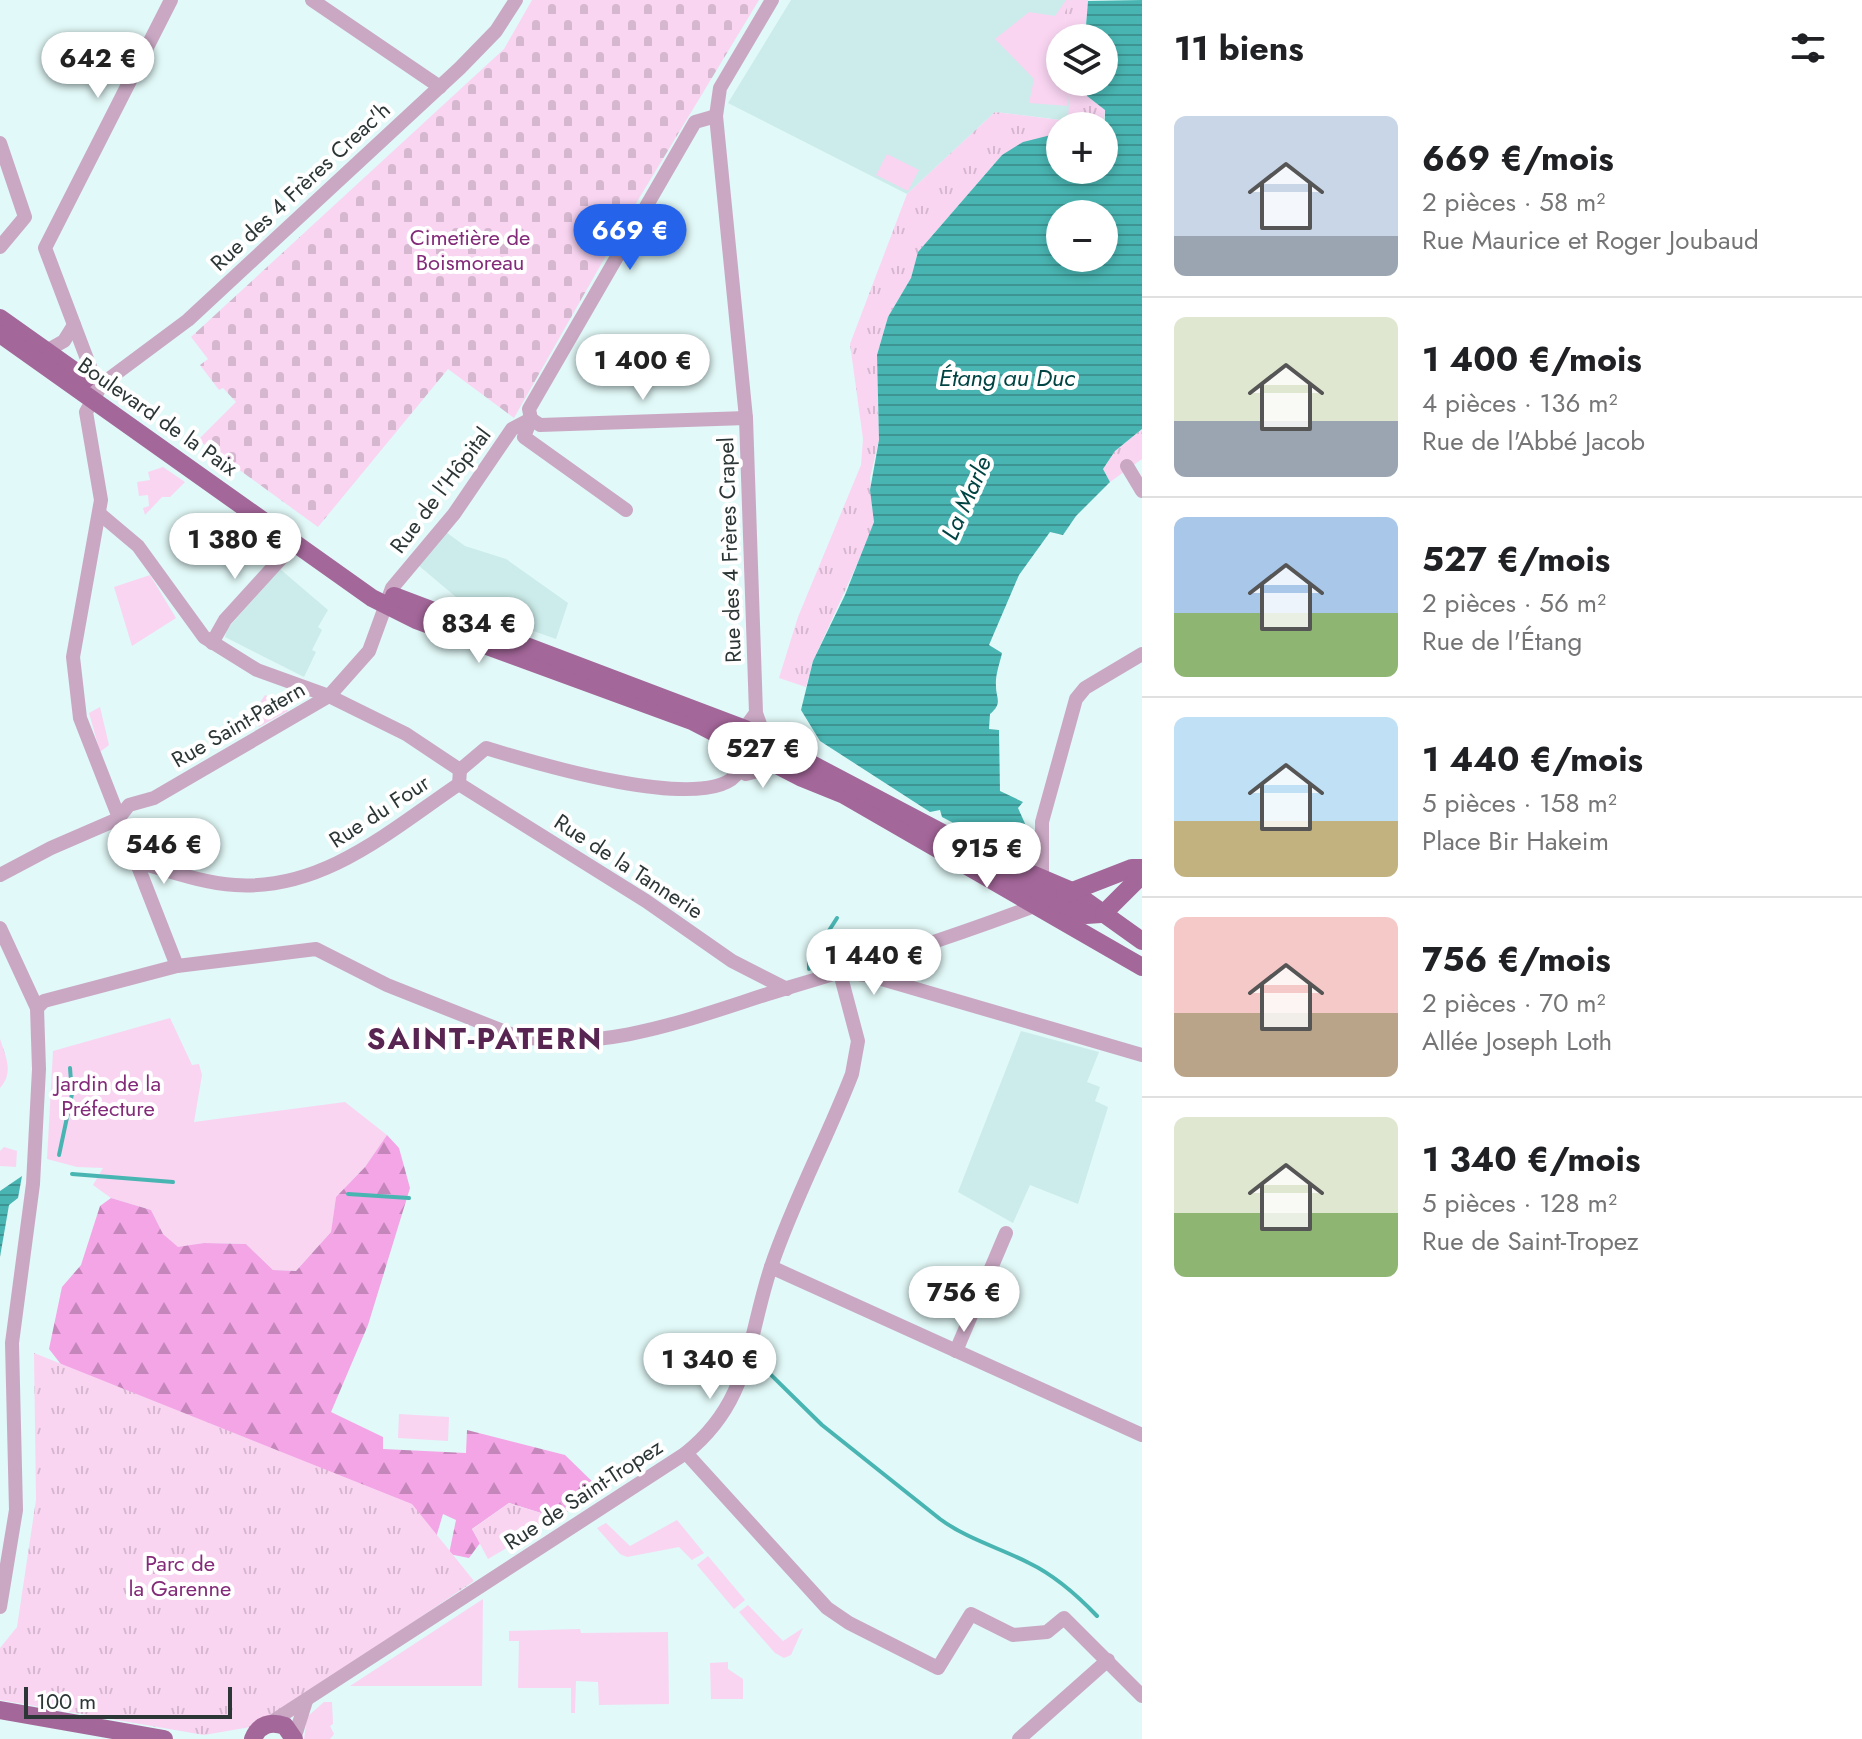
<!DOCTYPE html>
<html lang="fr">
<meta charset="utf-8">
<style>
:root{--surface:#fff;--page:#f2f2f2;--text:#202124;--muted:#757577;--line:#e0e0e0;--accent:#2563eb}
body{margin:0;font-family:Jost,sans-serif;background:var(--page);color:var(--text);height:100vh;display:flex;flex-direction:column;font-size:30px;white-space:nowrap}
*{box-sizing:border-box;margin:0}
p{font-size:26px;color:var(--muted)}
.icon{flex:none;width:44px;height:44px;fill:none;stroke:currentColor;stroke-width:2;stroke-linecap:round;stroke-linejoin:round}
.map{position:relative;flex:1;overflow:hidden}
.drawer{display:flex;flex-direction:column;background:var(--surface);width:720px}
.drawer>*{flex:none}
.buttons{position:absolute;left:1046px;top:24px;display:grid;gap:16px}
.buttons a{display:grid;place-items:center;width:72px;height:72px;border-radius:50%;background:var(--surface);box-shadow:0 4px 12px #0003;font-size:40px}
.scale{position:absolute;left:24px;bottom:20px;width:208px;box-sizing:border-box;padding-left:8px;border:4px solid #2d3636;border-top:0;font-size:22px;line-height:28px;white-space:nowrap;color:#2d3636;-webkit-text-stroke:6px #fff;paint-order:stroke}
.price{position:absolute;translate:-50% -68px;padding:0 18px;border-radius:28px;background:#fff;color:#222;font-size:26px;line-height:52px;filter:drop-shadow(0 2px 4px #0008)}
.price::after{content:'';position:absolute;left:50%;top:48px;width:24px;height:18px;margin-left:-12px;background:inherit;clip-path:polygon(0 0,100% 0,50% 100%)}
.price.selected{background:var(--accent);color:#fff}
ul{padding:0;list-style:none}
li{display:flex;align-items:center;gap:24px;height:200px;padding:0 32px}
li+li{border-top:2px solid var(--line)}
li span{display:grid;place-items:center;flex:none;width:224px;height:160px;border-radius:12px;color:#555}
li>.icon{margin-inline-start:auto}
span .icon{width:96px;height:96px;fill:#fffc;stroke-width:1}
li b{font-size:34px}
h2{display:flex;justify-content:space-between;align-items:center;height:96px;padding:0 32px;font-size:34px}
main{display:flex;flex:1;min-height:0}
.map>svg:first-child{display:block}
.built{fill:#cbecea}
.green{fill:#f9d5f2}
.forest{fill:url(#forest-firs)}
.cemetery{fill:url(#cemetery-stones)}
.park{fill:url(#park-tufts)}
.water{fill:url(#water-rules);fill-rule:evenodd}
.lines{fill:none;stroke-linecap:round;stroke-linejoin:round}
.stream{stroke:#49b5b2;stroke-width:4}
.minor{stroke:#caa8c4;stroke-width:14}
.major{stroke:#a4679a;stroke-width:18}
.labels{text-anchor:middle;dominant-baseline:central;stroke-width:8;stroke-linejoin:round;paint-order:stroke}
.street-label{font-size:22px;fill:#2d3636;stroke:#fff}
.park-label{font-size:22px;fill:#832b79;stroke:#fff}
.water-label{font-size:24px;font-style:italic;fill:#004443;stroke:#fff}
.district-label{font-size:30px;font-weight:bold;letter-spacing:2px;fill:#582451;stroke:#fff}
</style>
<main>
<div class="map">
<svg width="1142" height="1739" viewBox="0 0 1142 1739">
<defs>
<pattern id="forest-firs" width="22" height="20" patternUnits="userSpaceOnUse" patternTransform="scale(2)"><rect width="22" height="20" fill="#f3a5e6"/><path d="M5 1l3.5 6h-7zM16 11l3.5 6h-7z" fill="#c587bb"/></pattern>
<pattern id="cemetery-stones" width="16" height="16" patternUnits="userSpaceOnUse" patternTransform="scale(2)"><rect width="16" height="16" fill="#f9d5f2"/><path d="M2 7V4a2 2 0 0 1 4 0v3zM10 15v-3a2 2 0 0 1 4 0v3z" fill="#d6b7d0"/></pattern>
<pattern id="park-tufts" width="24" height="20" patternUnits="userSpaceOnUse" patternTransform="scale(2)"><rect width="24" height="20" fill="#f9d5f2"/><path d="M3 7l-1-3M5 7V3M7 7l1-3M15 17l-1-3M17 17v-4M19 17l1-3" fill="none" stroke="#d6b7d0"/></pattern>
<pattern id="water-rules" width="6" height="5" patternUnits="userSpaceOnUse" patternTransform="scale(2)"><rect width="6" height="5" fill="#49b5b2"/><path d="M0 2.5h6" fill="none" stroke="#3d9492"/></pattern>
</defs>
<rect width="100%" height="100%" fill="#e1f9f8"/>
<g class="built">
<polygon points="791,0 1071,0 1065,12 1066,38 1060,38 1060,82 1070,82 1069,121 995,112 907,194 728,103"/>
<polygon points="443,530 465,546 506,559 568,603 556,639 469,608 418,565"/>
<polygon points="280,569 328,610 318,627 322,630 312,650 316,652 304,677 225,637 227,629"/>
<polygon points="1021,1031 1099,1052 1087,1082 1100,1087 1095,1101 1108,1107 1078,1204 1030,1185 1013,1223 958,1192"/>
</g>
<g class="green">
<polygon points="1066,0 1071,0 1065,12 1066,38 1060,38 1060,82 1070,82 1068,106 1029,103 1034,79 995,39 1029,12 1055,16"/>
<polygon points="887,154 919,170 908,191 876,175"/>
<polygon points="163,467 185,482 170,497 162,497 145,515 143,508 149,506 148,495 139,496 137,482 150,480 148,472"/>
<polygon points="150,575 176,618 132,646 114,587"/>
<polygon points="265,695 281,702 288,711 259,727 252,715"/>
<polygon points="100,707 109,745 100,752 89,713"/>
<polygon points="170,1018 192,1065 199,1064 202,1075 194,1122 345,1102 387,1135 365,1167 336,1197 331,1232 296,1271 273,1270 246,1244 204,1243 178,1248 163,1234 151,1210 111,1198 93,1185 103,1168 77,1167 47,1159 53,1051"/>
<polygon points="4,1147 17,1151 16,1167 0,1166 0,1151"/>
<polygon points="399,1414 449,1417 448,1441 398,1438"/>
<polygon points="677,1520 704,1553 692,1560 679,1547 627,1557 620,1554 597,1528 606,1523 630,1546"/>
<polygon points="708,1556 745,1600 734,1609 697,1565"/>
<polygon points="483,1599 482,1686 350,1686"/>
<polygon points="748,1605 783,1641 803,1628 791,1655 784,1658 775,1653 739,1612"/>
<polygon points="580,1629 581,1633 668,1632 669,1704 599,1705 598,1682 576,1681 575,1713 571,1713 571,1688 518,1688 519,1641 509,1641 509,1631"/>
<polygon points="728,1662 728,1669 743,1679 743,1699 711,1699 710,1663"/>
<polygon points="324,1702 332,1702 333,1724 330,1726 334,1734 330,1739 304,1739 307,1717"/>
</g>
<polygon class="forest" points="387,1135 399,1148 410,1188 368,1325 331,1412 383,1437 383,1449 466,1453 467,1430 565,1455 602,1491 557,1518 509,1503 472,1529 480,1543 469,1558 449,1554 456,1520 443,1514 434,1544 67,1372 49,1349 62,1287 81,1265 100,1206 111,1198 151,1210 163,1234 178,1247 204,1243 246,1244 273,1270 296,1271 331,1232 336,1197 365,1167"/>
<polygon class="cemetery" points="532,0 759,0 629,215 514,418 448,369 318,527 198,440 236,402 223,388 219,390 200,365 208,359 191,337 504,49"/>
<g class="park">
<polygon points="1071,0 1088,0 1085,38 1066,38 1065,12"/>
<polygon points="1070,82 1086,82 1087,96 1105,110 1103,126 1060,126 1060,137 1051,135 1002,155 918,252 911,278 888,317 877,355 879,440 870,478 874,522 869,538 813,661 806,687 779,678 798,617 861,465 863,439 850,344 907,194 995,112 1068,121"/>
<polygon points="1142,429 1142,459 1110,482 1103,469 1115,451"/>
<path d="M0,1039C6,1057 14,1073 0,1088Z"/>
<polygon points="34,1353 412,1504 474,1581 261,1725 204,1735 0,1700 0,1648 17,1627 36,1500"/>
<polygon points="509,1503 557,1518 488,1559 472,1529"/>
</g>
<g class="water">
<path d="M1142,0V429L1115,451L1103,469L1110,482L1076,516L1063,535L1050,532L1019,575L989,645L1002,653C1000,663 995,675 996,686C996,699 1003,703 990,714L989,729L999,730L1000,791L1023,802L1018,808L1027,828L993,844L942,817L940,810L930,812L820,741L801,710L813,661L845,595L874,522L870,490L879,440L877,355L888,317L911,278L918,252L1002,155L1023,142L1051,135L1060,137V170H1104L1105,110L1087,96L1086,82H1104V38H1085L1088,1ZM1060,214H1104V258H1060Z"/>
<polygon points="22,1176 18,1198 9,1205 0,1257 0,1191"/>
</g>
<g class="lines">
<g class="stream">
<polyline points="809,969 809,962 837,918"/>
<polyline points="59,1155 72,1094 70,1068"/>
<polyline points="72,1174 173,1182"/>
<polyline points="348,1194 409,1198"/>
<path d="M760,1364L822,1425L940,1519C967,1539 1000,1548 1029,1563C1056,1576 1077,1595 1097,1616"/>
</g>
<g class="minor">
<polyline points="312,0 440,87"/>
<polyline points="0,143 25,217 0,247"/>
<polyline points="48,350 64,341 74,325"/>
<polyline points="98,388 45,248 171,0"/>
<polyline points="531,419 540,425 746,418"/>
<polyline points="1127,466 1142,491"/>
<polyline points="626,510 524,437 531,419 529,409 695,122 716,116"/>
<path d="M100,514L138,546L204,637L257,670L329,696L406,734L460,770L486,748C528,761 712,817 738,772"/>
<polyline points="212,643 225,620 295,543"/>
<polyline points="756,713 731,747 733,767 746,774 762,770 770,752 756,713 746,418 716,116 720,88 772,0"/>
<polyline points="460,770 459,784 646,901 732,961 787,989"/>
<path d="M134,861C167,870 201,883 235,885C323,891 391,830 459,784"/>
<polyline points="0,875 51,848 118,819 129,805 154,798 329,696 369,651 392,588 454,514 512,429 531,419"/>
<polyline points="1042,876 1042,822 1076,699 1085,688 1142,654"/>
<polyline points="0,928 37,1008 39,1069 33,1184 12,1343 16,1510 0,1607"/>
<polyline points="177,966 80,718 73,657 101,500 86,412 102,384 188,320 460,68 496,31 516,0"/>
<polyline points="848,973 868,975 1142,1055"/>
<path d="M37,1008L44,1001L177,966L316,949L387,985L513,1035C605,1056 701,1014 787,988C872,963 955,936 1037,905"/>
<polyline points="771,1267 1142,1435"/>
<polyline points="956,1351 1006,1233"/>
<polyline points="686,1453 827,1608 849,1623 938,1668 971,1614 1013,1635 1047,1632 1064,1618 1142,1696"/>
<path d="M270,1723L686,1453C751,1401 747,1339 771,1267C793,1201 827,1139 852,1074L858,1041L840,973"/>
<polyline points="294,1739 306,1701"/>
<polyline points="1019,1739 1108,1660"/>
</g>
<g class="major">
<polyline points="0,318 86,379"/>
<polyline points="0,334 372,598 416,620 692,721 802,778 844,795 1142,967"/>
<polyline points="394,596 745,729 971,848 1072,891 1142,941"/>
<polyline points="1005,875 1086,915 1101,914"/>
<polyline points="1065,894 1132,868 1141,868"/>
<polyline points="1104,913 1136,881 1142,868"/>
<polyline points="0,1710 164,1739"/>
<path d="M253,1739C259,1724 271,1721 285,1726L294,1739"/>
</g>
</g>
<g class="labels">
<g class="street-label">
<text transform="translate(300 186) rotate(-43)">Rue des 4 Frères Creac'h</text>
<text transform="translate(158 416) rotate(35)">Boulevard de la Paix</text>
<text transform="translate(440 490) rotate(-53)">Rue de l'Hôpital</text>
<text transform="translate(729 550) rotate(-92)">Rue des 4 Frères Crapel</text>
<text transform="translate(238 724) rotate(-30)">Rue Saint-Patern</text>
<text transform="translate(379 811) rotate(-33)">Rue du Four</text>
<text transform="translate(629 866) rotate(33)">Rue de la Tannerie</text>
<text transform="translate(583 1494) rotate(-33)">Rue de Saint-Tropez</text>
</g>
<g class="park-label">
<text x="470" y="237">Cimetière de<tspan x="470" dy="25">Boismoreau</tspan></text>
<text x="108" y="1083">Jardin de la<tspan x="108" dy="25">Préfecture</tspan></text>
<text x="180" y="1563">Parc de<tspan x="180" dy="25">la Garenne</tspan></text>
</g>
<g class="water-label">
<text x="1007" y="377">Étang au Duc</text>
<text transform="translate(966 498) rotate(-66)">La Marle</text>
</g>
<g class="district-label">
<text x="485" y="1038">SAINT-PATERN</text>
</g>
</g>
</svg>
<div class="buttons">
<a><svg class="icon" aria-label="layers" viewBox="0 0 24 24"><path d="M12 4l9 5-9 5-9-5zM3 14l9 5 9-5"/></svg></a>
<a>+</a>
<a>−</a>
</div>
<div class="scale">100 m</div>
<b class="price" style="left:98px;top:100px">642 €</b>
<b class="price selected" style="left:630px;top:272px">669 €</b>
<b class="price" style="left:643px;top:402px">1 400 €</b>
<b class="price" style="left:235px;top:581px">1 380 €</b>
<b class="price" style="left:479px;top:665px">834 €</b>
<b class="price" style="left:763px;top:790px">527 €</b>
<b class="price" style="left:164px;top:886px">546 €</b>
<b class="price" style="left:987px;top:890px">915 €</b>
<b class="price" style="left:874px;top:997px">1 440 €</b>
<b class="price" style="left:964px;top:1334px">756 €</b>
<b class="price" style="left:710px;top:1401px">1 340 €</b>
</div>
<section class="drawer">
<h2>11 biens<svg class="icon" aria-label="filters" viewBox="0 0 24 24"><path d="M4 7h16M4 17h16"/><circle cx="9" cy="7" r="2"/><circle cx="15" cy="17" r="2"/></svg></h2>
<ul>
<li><span style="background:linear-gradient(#c9d6e8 75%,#9aa5b1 0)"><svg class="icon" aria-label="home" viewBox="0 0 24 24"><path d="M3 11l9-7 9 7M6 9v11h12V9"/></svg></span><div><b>669 €/mois</b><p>2 pièces · 58 m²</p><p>Rue Maurice et Roger Joubaud</p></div></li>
<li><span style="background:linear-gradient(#dfe7d0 65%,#9aa5b1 0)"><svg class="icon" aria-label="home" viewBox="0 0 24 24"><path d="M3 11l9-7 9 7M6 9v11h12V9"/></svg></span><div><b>1 400 €/mois</b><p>4 pièces · 136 m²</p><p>Rue de l'Abbé Jacob</p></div></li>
<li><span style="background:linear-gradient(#a9c7e8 60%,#8fb573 0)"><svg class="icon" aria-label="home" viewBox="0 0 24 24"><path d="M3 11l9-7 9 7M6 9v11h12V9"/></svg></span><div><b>527 €/mois</b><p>2 pièces · 56 m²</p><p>Rue de l'Étang</p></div></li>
<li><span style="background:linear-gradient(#bfe0f5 65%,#c2b280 0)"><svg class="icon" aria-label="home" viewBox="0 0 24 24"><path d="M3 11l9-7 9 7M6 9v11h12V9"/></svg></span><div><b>1 440 €/mois</b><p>5 pièces · 158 m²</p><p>Place Bir Hakeim</p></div></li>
<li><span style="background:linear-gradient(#f6c9c9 60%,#b9a48a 0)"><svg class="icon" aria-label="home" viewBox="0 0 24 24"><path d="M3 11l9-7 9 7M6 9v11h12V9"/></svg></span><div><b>756 €/mois</b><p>2 pièces · 70 m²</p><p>Allée Joseph Loth</p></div></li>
<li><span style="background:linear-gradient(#dfe7d0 60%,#8fb573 0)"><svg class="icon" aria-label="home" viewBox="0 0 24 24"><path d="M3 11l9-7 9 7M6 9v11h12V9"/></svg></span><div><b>1 340 €/mois</b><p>5 pièces · 128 m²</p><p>Rue de Saint-Tropez</p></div></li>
</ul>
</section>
</main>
